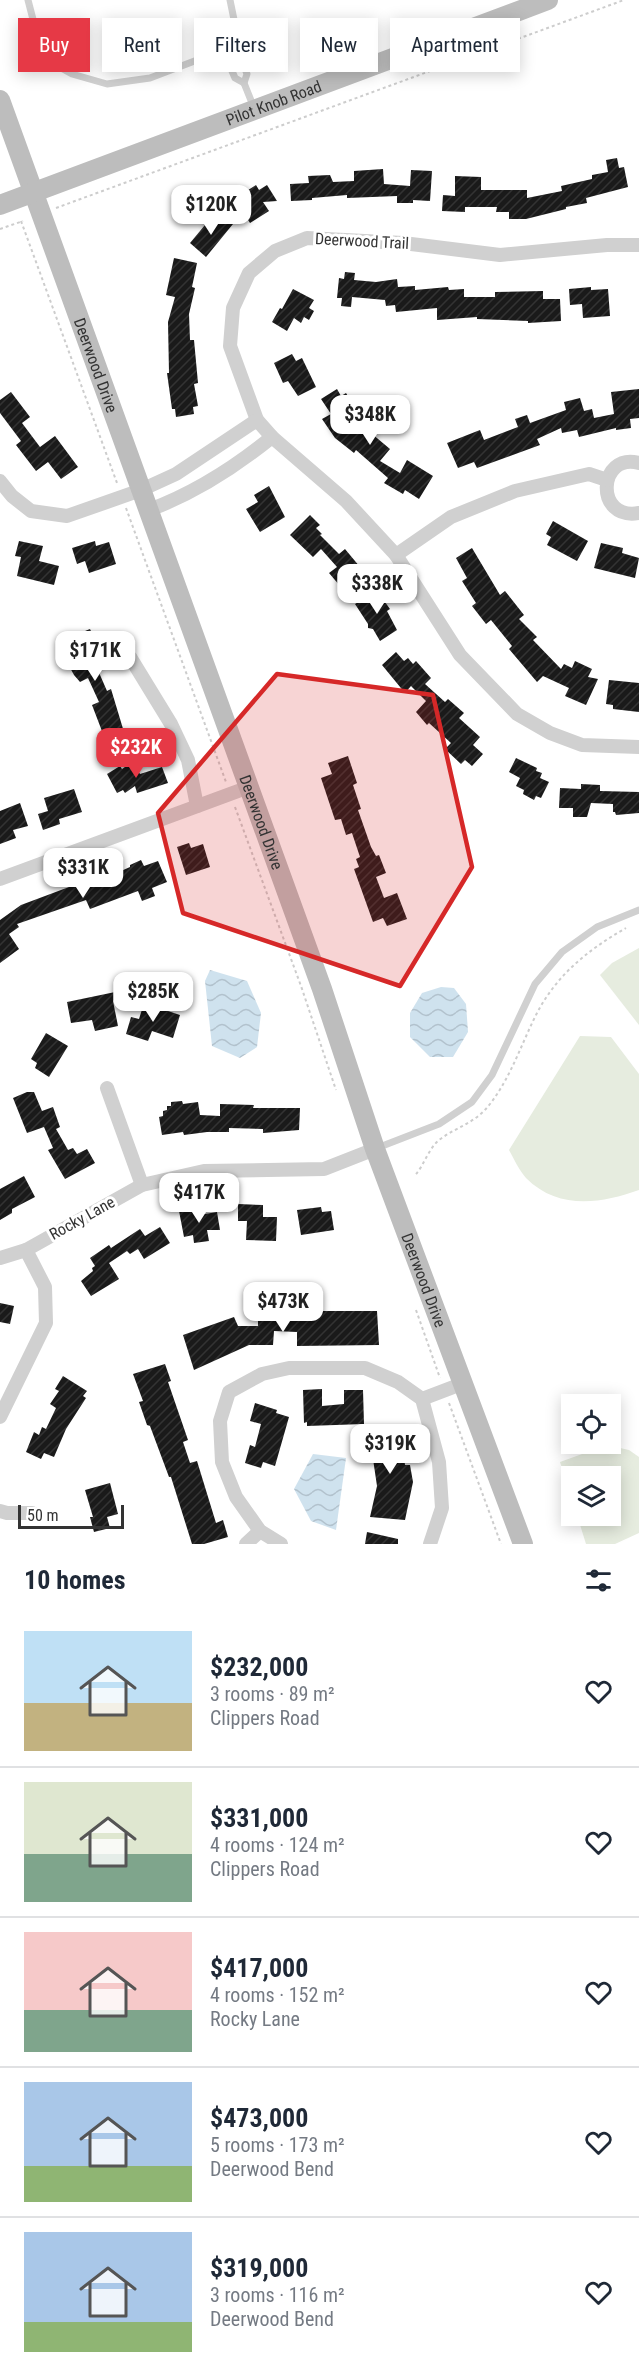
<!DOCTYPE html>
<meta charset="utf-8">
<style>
:root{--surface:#fff;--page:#f2f2f3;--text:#1f2937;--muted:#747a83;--line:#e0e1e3;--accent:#e63946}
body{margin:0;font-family:"Roboto Condensed",sans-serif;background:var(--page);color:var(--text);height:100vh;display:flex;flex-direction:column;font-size:22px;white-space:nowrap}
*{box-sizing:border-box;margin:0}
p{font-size:20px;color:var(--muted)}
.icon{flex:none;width:33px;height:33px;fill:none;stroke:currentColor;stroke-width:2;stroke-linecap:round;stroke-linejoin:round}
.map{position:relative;height:1544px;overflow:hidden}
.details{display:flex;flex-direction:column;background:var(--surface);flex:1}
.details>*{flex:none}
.top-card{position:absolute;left:18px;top:18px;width:603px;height:54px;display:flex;gap:12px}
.tools{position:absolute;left:561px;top:1394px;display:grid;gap:12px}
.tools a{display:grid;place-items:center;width:60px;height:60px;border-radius:0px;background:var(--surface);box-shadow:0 3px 15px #0003;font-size:30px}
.scale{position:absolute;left:18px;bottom:15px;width:106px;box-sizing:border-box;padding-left:6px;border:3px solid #333;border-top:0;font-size:16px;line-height:21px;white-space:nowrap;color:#333;-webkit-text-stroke:4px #fff;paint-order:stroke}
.price{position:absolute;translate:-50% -51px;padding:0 14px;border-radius:12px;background:#fff;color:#222;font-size:20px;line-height:39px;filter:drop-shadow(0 2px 3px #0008)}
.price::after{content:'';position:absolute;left:50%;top:36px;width:18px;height:14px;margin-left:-9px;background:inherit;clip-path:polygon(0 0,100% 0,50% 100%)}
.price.selected{background:var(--accent);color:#fff}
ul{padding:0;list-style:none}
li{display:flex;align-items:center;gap:18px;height:150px;padding:0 24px}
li+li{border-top:2px solid var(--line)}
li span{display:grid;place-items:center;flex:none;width:168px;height:120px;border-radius:0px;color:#555}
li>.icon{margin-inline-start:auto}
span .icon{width:72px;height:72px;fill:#fffc;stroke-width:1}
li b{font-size:26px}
h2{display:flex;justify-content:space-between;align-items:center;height:72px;padding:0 24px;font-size:26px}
.tag{padding:0 21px;border-radius:0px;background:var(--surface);box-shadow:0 3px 15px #0003;font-size:21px;line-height:54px}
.tag.selected{background:var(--accent);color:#fff}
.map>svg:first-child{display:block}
.park{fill:#e6ecdf}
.water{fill:url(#water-waves)}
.building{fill:url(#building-hatch)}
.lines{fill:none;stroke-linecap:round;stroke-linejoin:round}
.path{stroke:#cdcdcd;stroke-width:2;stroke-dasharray:3 3;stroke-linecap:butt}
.lane{stroke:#d0d0d0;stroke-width:7}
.street{stroke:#d0d0d0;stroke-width:14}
.secondary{stroke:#bdbdbd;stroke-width:20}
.marked{fill:#d62828;fill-opacity:0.2;stroke:#d62828;stroke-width:4.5;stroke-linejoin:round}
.labels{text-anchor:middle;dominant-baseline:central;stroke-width:6;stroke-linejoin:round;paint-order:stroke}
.street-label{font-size:16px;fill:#333;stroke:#fff}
</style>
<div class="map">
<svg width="639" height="1544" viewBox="0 0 639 1544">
<defs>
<pattern id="water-waves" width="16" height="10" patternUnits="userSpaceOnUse" patternTransform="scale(1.5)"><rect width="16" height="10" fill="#cfe2ee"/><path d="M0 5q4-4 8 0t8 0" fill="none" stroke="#b2c2cd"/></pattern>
<pattern id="building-hatch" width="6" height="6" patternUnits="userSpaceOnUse" patternTransform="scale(1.5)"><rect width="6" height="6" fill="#1a1a1a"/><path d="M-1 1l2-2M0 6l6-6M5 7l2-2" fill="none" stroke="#333"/></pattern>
</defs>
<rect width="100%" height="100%" fill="#fff"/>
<g class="park">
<polygon points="639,948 639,1025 600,975 612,963"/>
<path d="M580,1036L611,1037L639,1074V1190C600,1204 558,1210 526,1178C519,1170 514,1159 509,1150Z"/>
<polygon points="607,1445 629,1450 639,1457 639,1533 615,1544 586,1544 577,1515 610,1515 610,1476 572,1476 571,1497 560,1462"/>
</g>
<g class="water">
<polygon points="210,970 247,981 261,1013 257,1047 240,1058 212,1046 205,981"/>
<polygon points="441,987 454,988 466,1004 468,1032 453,1057 430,1057 410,1037 410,1013 422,993"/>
<polygon points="313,1454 346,1458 336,1530 311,1521 294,1489"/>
</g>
<g class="building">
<polygon points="617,158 619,168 624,167 628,187 586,198 587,203 566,207 566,209 526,219 509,219 509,212 496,212 497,207 465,207 465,212 442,211 443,195 455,196 455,176 481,177 481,190 527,190 527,198 562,191 561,186 592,179 592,175 608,172 606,160"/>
<polygon points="383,169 384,184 410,186 411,170 432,171 430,201 413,200 413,203 397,203 397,196 347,198 347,195 312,198 312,200 291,201 290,184 309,183 308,176 330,175 333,182 354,181 354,171"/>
<polygon points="256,185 259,190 267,185 277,201 263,202 269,211 250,223 238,204 245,199 242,194"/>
<polygon points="222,215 233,224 206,257 190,243 205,225 209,229"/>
<polygon points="174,258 197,263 192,287 195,288 189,314 190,340 194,340 198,383 194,384 198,406 193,407 194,414 176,417 175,409 172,409 167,373 169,373 168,322 175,297 166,295"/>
<polygon points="345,272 355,273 354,280 376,282 397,279 398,287 415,286 415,290 448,287 449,290 464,289 464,297 495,297 495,292 543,291 543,299 560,299 561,321 528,323 528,321 477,319 477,317 437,320 437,308 396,312 395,305 386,306 385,300 352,297 351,307 341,306 342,298 337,298 339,278 344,279"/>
<polygon points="591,287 591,290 608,289 610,316 583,318 582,304 570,305 569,289"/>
<polygon points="293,289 314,300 309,308 314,311 309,320 304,317 301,323 294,318 287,331 272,322 280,308 282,309"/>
<polygon points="292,354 296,361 302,358 316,387 298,396 288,381 283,383 274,363"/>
<polygon points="337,389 341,396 346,393 359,414 353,418 390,449 380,461 400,473 407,460 433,476 419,499 405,490 403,494 384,483 388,478 356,450 354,453 335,438 322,419 331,414 321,399"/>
<polygon points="639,389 639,418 630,419 631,428 616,430 616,428 579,437 577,430 562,433 561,428 537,439 540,445 477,468 474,462 458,468 447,443 480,430 484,440 518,427 515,419 527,415 530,423 566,410 564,402 580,398 584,411 592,409 594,418 614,414 611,392"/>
<polygon points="11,392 30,417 22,423 40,447 55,436 78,467 61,479 48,462 36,471 16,445 21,441 0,413 0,400"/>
<polygon points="269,486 285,517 260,532 246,509 258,502 254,495"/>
<polygon points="310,515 320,525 316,528 322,534 320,535 339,554 345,549 360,567 356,570 362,578 346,593 329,573 337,567 321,549 313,557 290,535"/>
<polygon points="553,521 588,541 577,561 547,545 551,537 546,534"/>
<polygon points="19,541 43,546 39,561 59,566 54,585 17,576 21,557 15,556"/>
<polygon points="95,541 96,546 109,542 116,564 89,573 85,561 77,564 72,548"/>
<polygon points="601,543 623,548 622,553 639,558 635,578 594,568"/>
<polygon points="472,548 500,595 505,591 524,615 519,619 537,637 533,640 561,669 564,664 572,668 575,661 592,669 588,677 598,679 586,705 565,696 569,688 543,676 537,682 509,649 512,646 491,620 486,624 472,606 476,603 462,581 467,578 456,558"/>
<polygon points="377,591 390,609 387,611 397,630 380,641 373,629 368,628 368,624 355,604"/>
<polygon points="90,629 100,650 94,653 100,666 97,668 107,691 111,689 124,732 105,739 92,705 99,702 88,678 80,682 74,675 68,664 71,662 65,648 79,642 75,635"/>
<polygon points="396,652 404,661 408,658 413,664 416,661 431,678 425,684 445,702 448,699 464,713 459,718 480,737 473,745 483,754 472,766 465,760 461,764 445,749 451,743 429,723 427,725 416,712 426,701 411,686 405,693 382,665"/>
<polygon points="609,680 639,683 639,712 613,709 613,705 606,704"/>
<polygon points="348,756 357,783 353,785 361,809 358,810 371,847 376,856 379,855 386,873 376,877 384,898 397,893 407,919 387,926 383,918 373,922 354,869 359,867 356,859 360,857 352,833 346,835 341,819 335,820 321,778 332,774 328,763"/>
<polygon points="516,758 537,768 536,771 542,773 540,778 549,782 541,798 536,796 534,800 523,794 524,790 516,786 520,778 509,772"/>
<polygon points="132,762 140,774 162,767 168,783 137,793 135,786 125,793 123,790 117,793 107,774 120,766 122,769"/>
<polygon points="581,784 600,785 600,791 639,792 639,813 616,815 615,812 613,812 613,804 591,803 587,817 573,817 573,808 559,808 560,788 581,789"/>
<polygon points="74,789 82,812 59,819 60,824 43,830 38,814 48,811 44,798"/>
<polygon points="20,803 28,826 13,830 16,838 0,844 0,811"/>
<polygon points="189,843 191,848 203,844 210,867 186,875 177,847"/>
<polygon points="141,860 144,866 158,861 167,882 152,888 155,896 142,901 138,891 90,909 86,900 17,924 19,927 9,934 19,949 0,963 0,920 21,905 93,878 95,884 122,874 121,871 130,867 130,865"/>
<polygon points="120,991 113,1001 118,1026 95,1031 92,1020 71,1023 67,1002"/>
<polygon points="144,1003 180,1015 173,1038 152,1031 148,1041 126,1034 131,1017 139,1019"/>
<polygon points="46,1033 68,1046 49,1077 35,1068 37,1063 31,1059"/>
<polygon points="27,1092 34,1092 42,1111 53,1107 60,1127 56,1129 68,1150 73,1148 77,1154 87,1149 95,1163 65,1179 48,1150 53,1148 44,1127 27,1133 13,1098"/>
<polygon points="182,1101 183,1104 198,1102 200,1115 220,1116 220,1104 254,1105 253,1108 300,1108 299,1130 263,1133 263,1129 229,1128 229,1132 207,1132 184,1135 183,1132 162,1135 159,1117 163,1116 163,1111 167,1110 167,1106 171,1106 171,1102"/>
<polygon points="24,1176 35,1197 12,1209 12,1213 0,1220 0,1189"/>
<polygon points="238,1204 263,1205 263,1217 277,1217 276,1241 246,1240 247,1221 238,1221"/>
<polygon points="321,1207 322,1212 331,1211 334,1230 301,1235 297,1210"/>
<polygon points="195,1208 195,1210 204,1209 205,1214 217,1212 220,1230 207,1230 209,1241 194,1243 193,1235 184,1237 179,1211"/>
<polygon points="160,1227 170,1243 144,1259 138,1249 130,1254 127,1251 109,1263 119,1279 91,1296 81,1281 93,1271 92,1268 95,1266 90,1258 109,1245 111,1248 140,1229 145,1236"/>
<polygon points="0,1303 14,1306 10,1324 0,1322"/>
<polygon points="258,1311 377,1311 379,1345 297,1346 297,1332 274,1331 273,1345 249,1345 194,1370 183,1335 234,1317 238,1326 258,1326"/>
<polygon points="165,1364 171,1381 168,1382 188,1440 183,1442 190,1463 197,1461 216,1523 223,1520 228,1537 204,1544 192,1544 171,1477 169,1477 150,1426 147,1425 139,1402 143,1401 133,1374"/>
<polygon points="63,1376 87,1391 83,1396 86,1398 66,1429 54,1457 44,1453 41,1459 26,1452 34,1432 39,1435 42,1427 46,1429 56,1408 50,1404 59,1391 55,1389"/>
<polygon points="322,1389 322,1406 344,1404 344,1390 363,1390 364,1424 307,1426 307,1422 304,1423 303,1390"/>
<polygon points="255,1403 277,1410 276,1413 289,1417 275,1466 263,1462 261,1468 245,1463 250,1445 255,1447 261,1424 250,1421"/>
<polygon points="400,1425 405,1465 410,1465 413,1482 405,1520 370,1517 377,1486 369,1432"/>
<polygon points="110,1483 118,1514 107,1517 110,1528 94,1532 90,1517 93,1517 85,1490"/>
<polygon points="367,1532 398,1539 398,1544 365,1544"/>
</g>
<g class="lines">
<g class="path">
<polyline points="56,208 624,0"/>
<polyline points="21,221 117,483"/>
<polyline points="0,229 23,221"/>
<polyline points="126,508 226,782"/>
<polyline points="235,807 301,986 336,1090"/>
<path d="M416,1174C424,1165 429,1148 439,1140C456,1127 476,1123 490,1104C510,1078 520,1048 534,1019C554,977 586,951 626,928"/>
<polyline points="416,1310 440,1378"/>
<polyline points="449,1403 501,1544"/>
</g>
<g class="lane">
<polyline points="28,0 43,58 72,74 107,84 150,78 239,44 230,0"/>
<polyline points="236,45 247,74 244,83 254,108"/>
<polyline points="223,50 235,78 244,83"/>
<polyline points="377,1148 439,1124 472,1102 492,1075 535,984 562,952 597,927 639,910"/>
</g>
<g class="street">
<polyline points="639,245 607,245 500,255 403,243 307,238 275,251 249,273 233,308 230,346 257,420 272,437 346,501 396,555 460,655 517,714 550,733 582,745 639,747"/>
<path d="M639,463C598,452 594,521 639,513"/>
<polyline points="0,481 12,496 31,511 67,516 141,490 176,474 257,420"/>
<path d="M149,510C195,493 234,468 272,437"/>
<polyline points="396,555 451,517 515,491 589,474 607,480"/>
<polyline points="130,657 171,724 188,760 197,806"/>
<polyline points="0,879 249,787"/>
<polyline points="107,1088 142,1185"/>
<polyline points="0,1258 26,1250 142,1185 204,1171 324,1169 375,1149"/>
<polyline points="422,1399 464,1383"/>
<polyline points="0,1417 46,1323 45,1287 26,1250"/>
<polyline points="0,1511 7,1513 32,1513"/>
<polyline points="246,1544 260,1531"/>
<polyline points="281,1544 260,1531 236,1497 222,1462 220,1421 229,1392 262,1374 289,1368 365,1368 398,1382 422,1399 439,1462 442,1508 430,1544"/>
</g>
<g class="secondary">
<path id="s1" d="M0,100L322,989L375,1149L523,1544"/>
<path id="s2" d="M0,205L548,0"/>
</g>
</g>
<path class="marked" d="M277,674L433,695L472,867L400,986L183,913L158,813Z"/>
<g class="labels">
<g class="street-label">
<text stroke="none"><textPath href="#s2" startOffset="292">Pilot Knob Road</textPath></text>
<text transform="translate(362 241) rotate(3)">Deerwood Trail</text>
<text stroke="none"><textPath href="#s1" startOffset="282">Deerwood Drive</textPath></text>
<text stroke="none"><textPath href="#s1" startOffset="768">Deerwood Drive</textPath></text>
<text transform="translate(82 1218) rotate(-29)">Rocky Lane</text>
<text stroke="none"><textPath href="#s1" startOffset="1254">Deerwood Drive</textPath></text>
</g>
</g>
</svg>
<div class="tools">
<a><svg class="icon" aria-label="locate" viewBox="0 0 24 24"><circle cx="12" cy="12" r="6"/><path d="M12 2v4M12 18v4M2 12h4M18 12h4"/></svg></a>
<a><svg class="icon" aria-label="layers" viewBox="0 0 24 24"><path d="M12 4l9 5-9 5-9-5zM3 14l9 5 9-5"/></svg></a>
</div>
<div class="scale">50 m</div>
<b class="price" style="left:211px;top:236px">$120K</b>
<b class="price" style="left:370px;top:446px">$348K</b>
<b class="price" style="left:377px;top:615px">$338K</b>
<b class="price" style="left:95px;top:682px">$171K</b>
<b class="price selected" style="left:136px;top:779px">$232K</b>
<b class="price" style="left:83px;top:899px">$331K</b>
<b class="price" style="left:153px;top:1023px">$285K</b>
<b class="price" style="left:199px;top:1224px">$417K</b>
<b class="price" style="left:283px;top:1333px">$473K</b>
<b class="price" style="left:390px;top:1475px">$319K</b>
<div class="top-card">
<a class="tag selected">Buy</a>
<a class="tag">Rent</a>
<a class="tag">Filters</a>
<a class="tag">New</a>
<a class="tag">Apartment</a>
</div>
</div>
<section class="details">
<h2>10 homes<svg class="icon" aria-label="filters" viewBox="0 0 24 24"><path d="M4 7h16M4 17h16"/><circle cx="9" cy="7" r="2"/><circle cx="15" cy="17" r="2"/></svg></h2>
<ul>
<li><span style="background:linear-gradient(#bfe0f5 60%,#c2b280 0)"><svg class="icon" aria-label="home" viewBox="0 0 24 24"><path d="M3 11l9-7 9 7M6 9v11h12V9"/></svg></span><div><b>$232,000</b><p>3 rooms · 89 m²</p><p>Clippers Road</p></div><svg class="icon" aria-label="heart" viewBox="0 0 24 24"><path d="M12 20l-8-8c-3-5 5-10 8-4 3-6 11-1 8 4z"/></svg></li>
<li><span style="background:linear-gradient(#dfe7d0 60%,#7fa58c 0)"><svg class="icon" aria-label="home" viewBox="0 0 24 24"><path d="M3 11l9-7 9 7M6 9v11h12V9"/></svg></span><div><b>$331,000</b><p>4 rooms · 124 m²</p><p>Clippers Road</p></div><svg class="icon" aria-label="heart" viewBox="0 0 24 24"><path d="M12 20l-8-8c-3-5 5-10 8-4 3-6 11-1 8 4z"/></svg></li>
<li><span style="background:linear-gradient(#f6c9c9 65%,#7fa58c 0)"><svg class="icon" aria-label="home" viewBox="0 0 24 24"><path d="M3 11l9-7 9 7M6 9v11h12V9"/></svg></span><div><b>$417,000</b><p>4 rooms · 152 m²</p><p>Rocky Lane</p></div><svg class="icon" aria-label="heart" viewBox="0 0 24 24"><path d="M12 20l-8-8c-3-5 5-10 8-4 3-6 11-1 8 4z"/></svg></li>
<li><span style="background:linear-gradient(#a9c7e8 70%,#8fb573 0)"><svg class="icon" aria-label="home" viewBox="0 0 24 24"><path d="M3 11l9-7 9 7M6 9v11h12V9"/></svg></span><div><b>$473,000</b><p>5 rooms · 173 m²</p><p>Deerwood Bend</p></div><svg class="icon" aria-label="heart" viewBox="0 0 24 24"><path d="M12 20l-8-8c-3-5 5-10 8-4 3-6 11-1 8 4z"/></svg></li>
<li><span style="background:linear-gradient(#a9c7e8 75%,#8fb573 0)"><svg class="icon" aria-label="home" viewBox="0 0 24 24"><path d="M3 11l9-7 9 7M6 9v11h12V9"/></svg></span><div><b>$319,000</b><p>3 rooms · 116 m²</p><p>Deerwood Bend</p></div><svg class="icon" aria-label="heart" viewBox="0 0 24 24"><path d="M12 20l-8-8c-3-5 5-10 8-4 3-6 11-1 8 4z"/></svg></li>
</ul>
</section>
